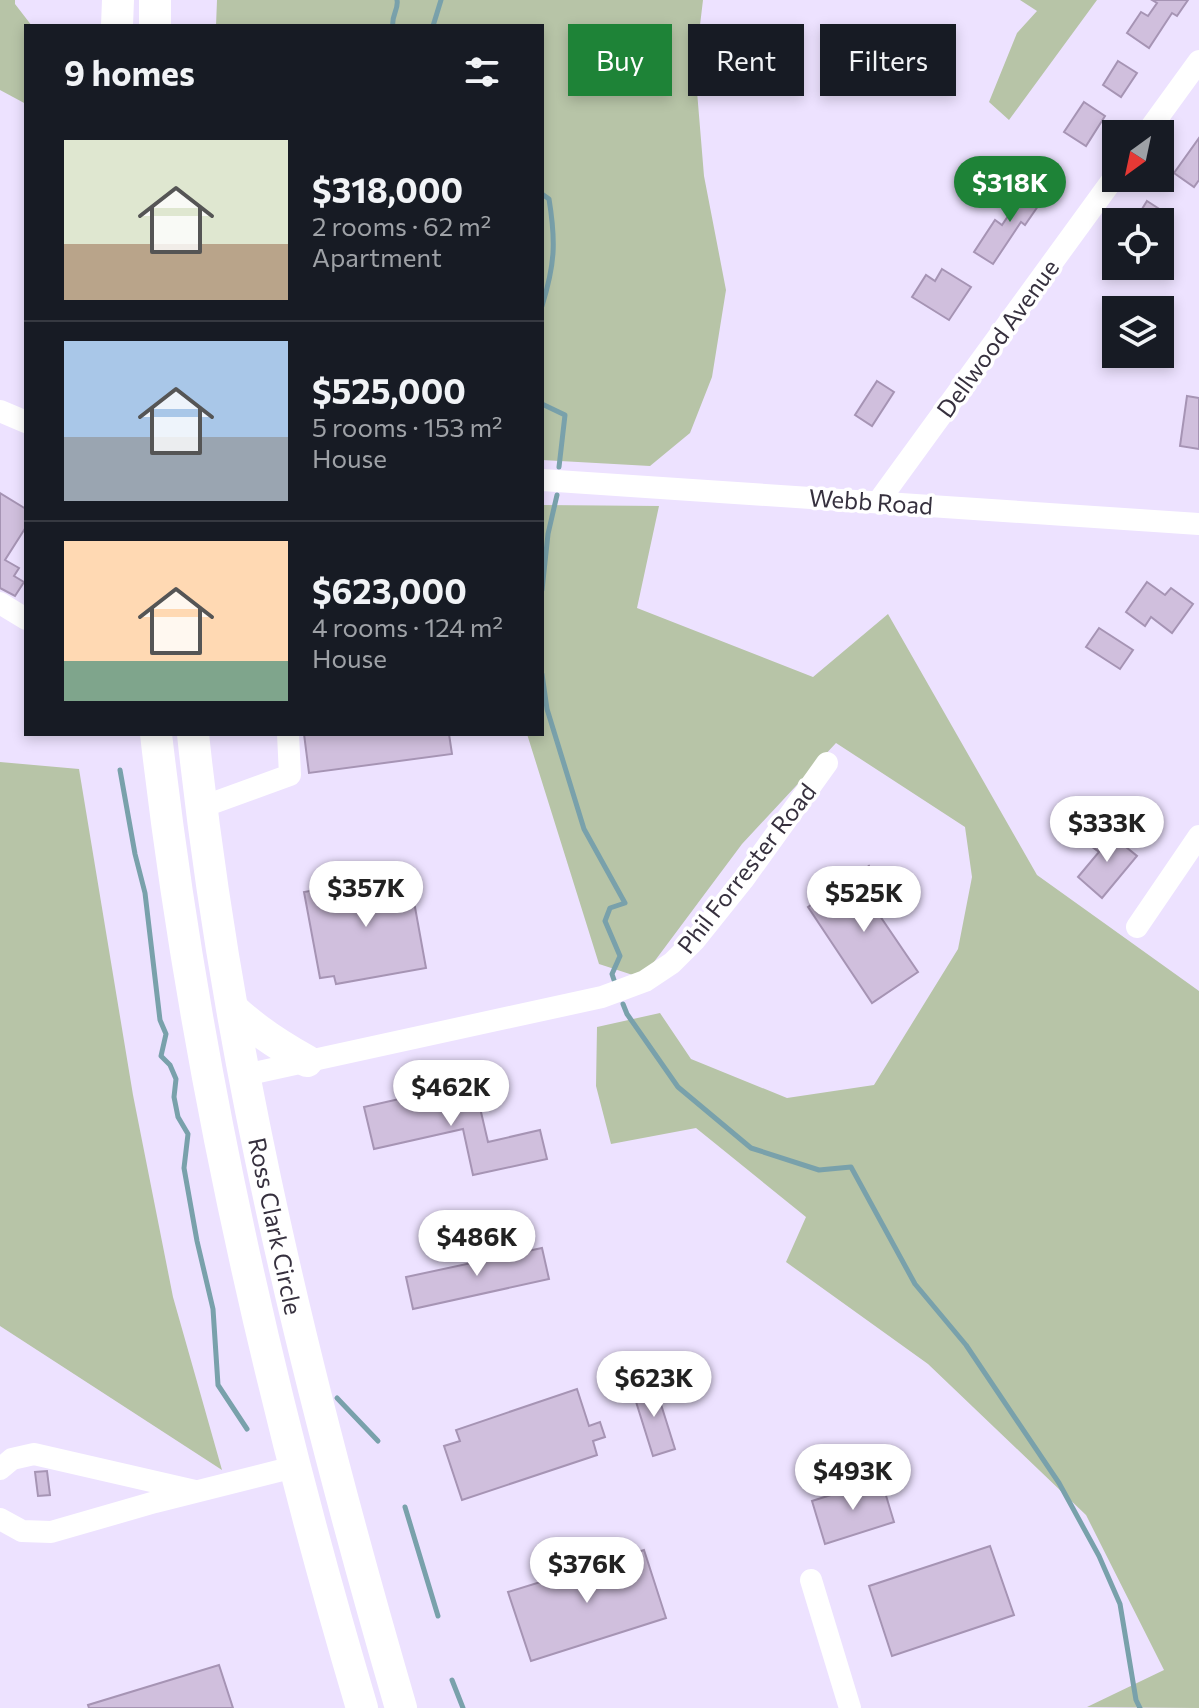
<!DOCTYPE html>
<meta charset="utf-8">
<style>
:root{--surface:#171b24;--page:#242831;--text:#f1f3f6;--muted:#9ea1a6;--line:#363941;--accent:#1e8337}
body{margin:0;font-family:Commissioner,sans-serif;background:var(--page);color:var(--text);height:100vh;display:flex;flex-direction:column;font-size:30px;white-space:nowrap}
*{box-sizing:border-box;margin:0}
p{font-size:26px;color:var(--muted)}
.icon{flex:none;width:44px;height:44px;fill:none;stroke:currentColor;stroke-width:2;stroke-linecap:round;stroke-linejoin:round}
.map{position:relative;flex:1;overflow:hidden}
.side{position:absolute;left:24px;top:24px;width:520px;height:712px;display:flex;flex-direction:column;background:var(--surface);border-radius:0px;box-shadow:0 4px 12px #0003}
.side>*{flex:none}
.guide{position:absolute;left:568px;top:24px;width:510px;height:72px;display:flex;gap:16px}
.needle{width:52px;rotate:213deg}
.controls{position:absolute;left:1102px;top:120px;display:grid;gap:16px}
.controls a{display:grid;place-items:center;width:72px;height:72px;border-radius:0px;background:var(--surface);box-shadow:0 4px 12px #0003;font-size:40px}
.price{position:absolute;translate:-50% -68px;padding:0 18px;border-radius:28px;background:#fff;color:#222;font-size:26px;line-height:52px;filter:drop-shadow(0 2px 4px #0008)}
.price::after{content:'';position:absolute;left:50%;top:48px;width:24px;height:18px;margin-left:-12px;background:inherit;clip-path:polygon(0 0,100% 0,50% 100%)}
.price.on{background:var(--accent);color:#fff}
ul{padding:0;list-style:none}
li{display:flex;align-items:center;gap:24px;height:200px;padding:0 40px}
li+li{border-top:2px solid var(--line)}
li span{display:grid;place-items:center;flex:none;width:224px;height:160px;border-radius:0px;color:#555}
li>.icon{margin-inline-start:auto}
span .icon{width:96px;height:96px;fill:#fffc;stroke-width:1}
li b{font-size:34px}
h2{display:flex;justify-content:space-between;align-items:center;height:96px;padding:0 40px;font-size:34px}
.chip{padding:0 28px;border-radius:0px;background:var(--surface);box-shadow:0 4px 12px #0003;font-size:28px;line-height:72px}
.chip.on{background:var(--accent);color:#fff}
.map>svg:first-child{display:block}
.green{fill:#b7c4a7}
.lines{fill:none;stroke-linecap:round;stroke-linejoin:round}
.stream{stroke:#79a1ab;stroke-width:5}
.building{fill:#d0bfdd;stroke:#a694b4;stroke-width:2}
.minor{stroke:#fff;stroke-width:22}
.highway{stroke:#fff;stroke-width:32}
.labels{text-anchor:middle;dominant-baseline:central;stroke-width:7;stroke-linejoin:round;paint-order:stroke}
.street-label{font-size:24px;fill:#36303e;stroke:#fff}
</style>
<div class="map">
<svg width="1199" height="1708" viewBox="0 0 1199 1708">
<rect width="100%" height="100%" fill="#ede2ff"/>
<g class="green">
<polygon points="0,0 15,0 15,4 32,26 26,26 26,104 0,90"/>
<polygon points="217,0 703,0 695,67 704,176 726,290 712,377 690,433 650,466 542,460 542,26 216,26"/>
<polygon points="1020,0 1097,0 1009,120 989,102 1017,33 1037,11"/>
<polygon points="542,505 659,506 637,608 813,677 888,614 1037,875 1199,991 1199,1708 1087,1707 1164,1670 1086,1515 928,1364 786,1262 806,1217 696,1128 611,1144 596,1086 597,1027 660,1013 691,1059 787,1098 874,1085 958,949 972,877 965,827 836,743 742,844 642,978 599,964 527,734 542,734"/>
<polygon points="0,762 79,769 133,1095 173,1297 222,1470 0,1326"/>
</g>
<g class="lines">
<g class="stream">
<path d="M393,26C391,16 399,9 397,0"/>
<polyline points="433,26 441,0"/>
<path d="M542,194L549,199C556,242 555,264 542,306"/>
<polyline points="542,404 565,415 559,467"/>
<polyline points="542,590 548,534 557,495"/>
<polyline points="542,674 547,709 584,829 625,903 610,908 605,921 620,956 612,974 614,980"/>
<polyline points="120,770 135,854 145,893 160,1020 166,1034 161,1056 170,1065 176,1079 174,1097 178,1117 188,1134 184,1168 197,1241 213,1309 218,1385 247,1429"/>
<polyline points="623,1004 627,1014 678,1087 751,1148 819,1170 851,1167 915,1284 966,1345 1059,1483 1099,1556 1120,1604 1136,1700 1140,1708"/>
<polyline points="337,1398 378,1441"/>
<polyline points="405,1507 438,1616"/>
<polyline points="452,1680 463,1708"/>
</g>
</g>
<g class="building">
<polygon points="1152,0 1188,0 1177,16 1172,13 1149,48 1127,33 1141,12 1148,16 1157,3"/>
<polygon points="1118,61 1137,73 1121,97 1103,85"/>
<polygon points="1084,102 1105,116 1086,146 1064,132"/>
<polygon points="1199,138 1199,180 1194,187 1174,173"/>
<polygon points="1031,182 1047,193 1025,225 1021,222 993,264 974,252 995,220 1002,225"/>
<polygon points="1147,201 1164,212 1157,222 1134,222"/>
<polygon points="942,269 971,287 949,320 912,297 926,275 935,281"/>
<polygon points="877,381 894,392 872,426 855,415"/>
<polygon points="1187,396 1199,398 1199,449 1180,446"/>
<polygon points="0,493 26,509 26,527 5,560 19,568 14,576 24,582 15,596 0,588"/>
<polygon points="1147,582 1165,595 1171,588 1193,604 1172,633 1151,617 1145,626 1126,612"/>
<polygon points="1099,628 1133,650 1120,669 1086,647"/>
<polygon points="304,734 449,734 452,754 309,773"/>
<polygon points="1105,830 1137,856 1102,898 1078,877 1099,852 1091,846"/>
<polygon points="869,866 895,906 880,916 918,972 872,1003 808,907"/>
<polygon points="409,874 426,968 336,984 334,976 320,978 304,892"/>
<polygon points="474,1082 488,1142 540,1130 547,1159 473,1175 463,1129 374,1149 364,1107"/>
<polygon points="542,1248 549,1279 413,1309 406,1277"/>
<polygon points="654,1382 675,1449 653,1456 632,1389"/>
<polygon points="577,1389 589,1426 600,1422 605,1437 593,1441 597,1455 462,1500 444,1446 460,1441 456,1430"/>
<polygon points="47,1471 50,1495 38,1496 35,1472"/>
<polygon points="881,1479 894,1522 825,1544 812,1501"/>
<polygon points="990,1546 1014,1615 892,1656 869,1586"/>
<polygon points="644,1550 666,1618 531,1661 508,1592"/>
<polygon points="219,1665 233,1708 89,1708 88,1705"/>
</g>
<g class="lines">
<g class="minor">
<polyline points="1146,134 1199,61"/>
<polyline points="0,411 26,422"/>
<polyline points="542,480 1199,524"/>
<polyline points="878,502 1116,175"/>
<polyline points="0,603 26,619"/>
<polyline points="202,807 290,775 288,734"/>
<polyline points="1137,927 1199,836"/>
<polyline points="245,1075 602,997 645,981 672,963 695,940 743,880 827,763"/>
<polyline points="0,1469 12,1459 34,1454 195,1491"/>
<polyline points="0,1519 22,1531 51,1532 155,1502 294,1467"/>
<polyline points="811,1580 850,1708"/>
</g>
<g class="highway">
<polyline points="117,26 118,0"/>
<polyline points="155,26 155,0"/>
<path d="M156,734C194,1065 267,1389 362,1708"/>
<path d="M193,734C228,1065 308,1389 401,1708"/>
<path d="M233,1009C256,1031 280,1046 307,1061"/>
</g>
</g>
<g class="labels">
<g class="street-label">
<text transform="translate(997 338) rotate(-54)">Dellwood Avenue</text>
<text transform="translate(871 501) rotate(4)">Webb Road</text>
<text transform="translate(746 868) rotate(-52)">Phil Forrester Road</text>
<text transform="translate(276 1226) rotate(78)">Ross Clark Circle</text>
</g>
</g>
</svg>
<div class="controls">
<a><svg class="needle" viewBox="-14 -14 28 28"><path d="M0-13l5 13h-10z" fill="#e53935"/><path d="M0 13l5-13h-10z" fill="#9ea1a6"/></svg></a>
<a><svg class="icon" aria-label="locate" viewBox="0 0 24 24"><circle cx="12" cy="12" r="6"/><path d="M12 2v4M12 18v4M2 12h4M18 12h4"/></svg></a>
<a><svg class="icon" aria-label="layers" viewBox="0 0 24 24"><path d="M12 4l9 5-9 5-9-5zM3 14l9 5 9-5"/></svg></a>
</div>
<b class="price on" style="left:1010px;top:224px">$318K</b>
<b class="price" style="left:1107px;top:864px">$333K</b>
<b class="price" style="left:366px;top:929px">$357K</b>
<b class="price" style="left:864px;top:934px">$525K</b>
<b class="price" style="left:451px;top:1128px">$462K</b>
<b class="price" style="left:477px;top:1278px">$486K</b>
<b class="price" style="left:654px;top:1419px">$623K</b>
<b class="price" style="left:853px;top:1512px">$493K</b>
<b class="price" style="left:587px;top:1605px">$376K</b>
<div class="guide">
<a class="chip on">Buy</a>
<a class="chip">Rent</a>
<a class="chip">Filters</a>
</div>
<section class="side">
<h2>9 homes<svg class="icon" aria-label="filters" viewBox="0 0 24 24"><path d="M4 7h16M4 17h16"/><circle cx="9" cy="7" r="2"/><circle cx="15" cy="17" r="2"/></svg></h2>
<ul>
<li><span style="background:linear-gradient(#dfe7d0 65%,#b9a48a 0)"><svg class="icon" aria-label="home" viewBox="0 0 24 24"><path d="M3 11l9-7 9 7M6 9v11h12V9"/></svg></span><div><b>$318,000</b><p>2 rooms · 62 m²</p><p>Apartment</p></div></li>
<li><span style="background:linear-gradient(#a9c7e8 60%,#9aa5b1 0)"><svg class="icon" aria-label="home" viewBox="0 0 24 24"><path d="M3 11l9-7 9 7M6 9v11h12V9"/></svg></span><div><b>$525,000</b><p>5 rooms · 153 m²</p><p>House</p></div></li>
<li><span style="background:linear-gradient(#ffd9b3 75%,#7fa58c 0)"><svg class="icon" aria-label="home" viewBox="0 0 24 24"><path d="M3 11l9-7 9 7M6 9v11h12V9"/></svg></span><div><b>$623,000</b><p>4 rooms · 124 m²</p><p>House</p></div></li>
</ul>
</section>
</div>
